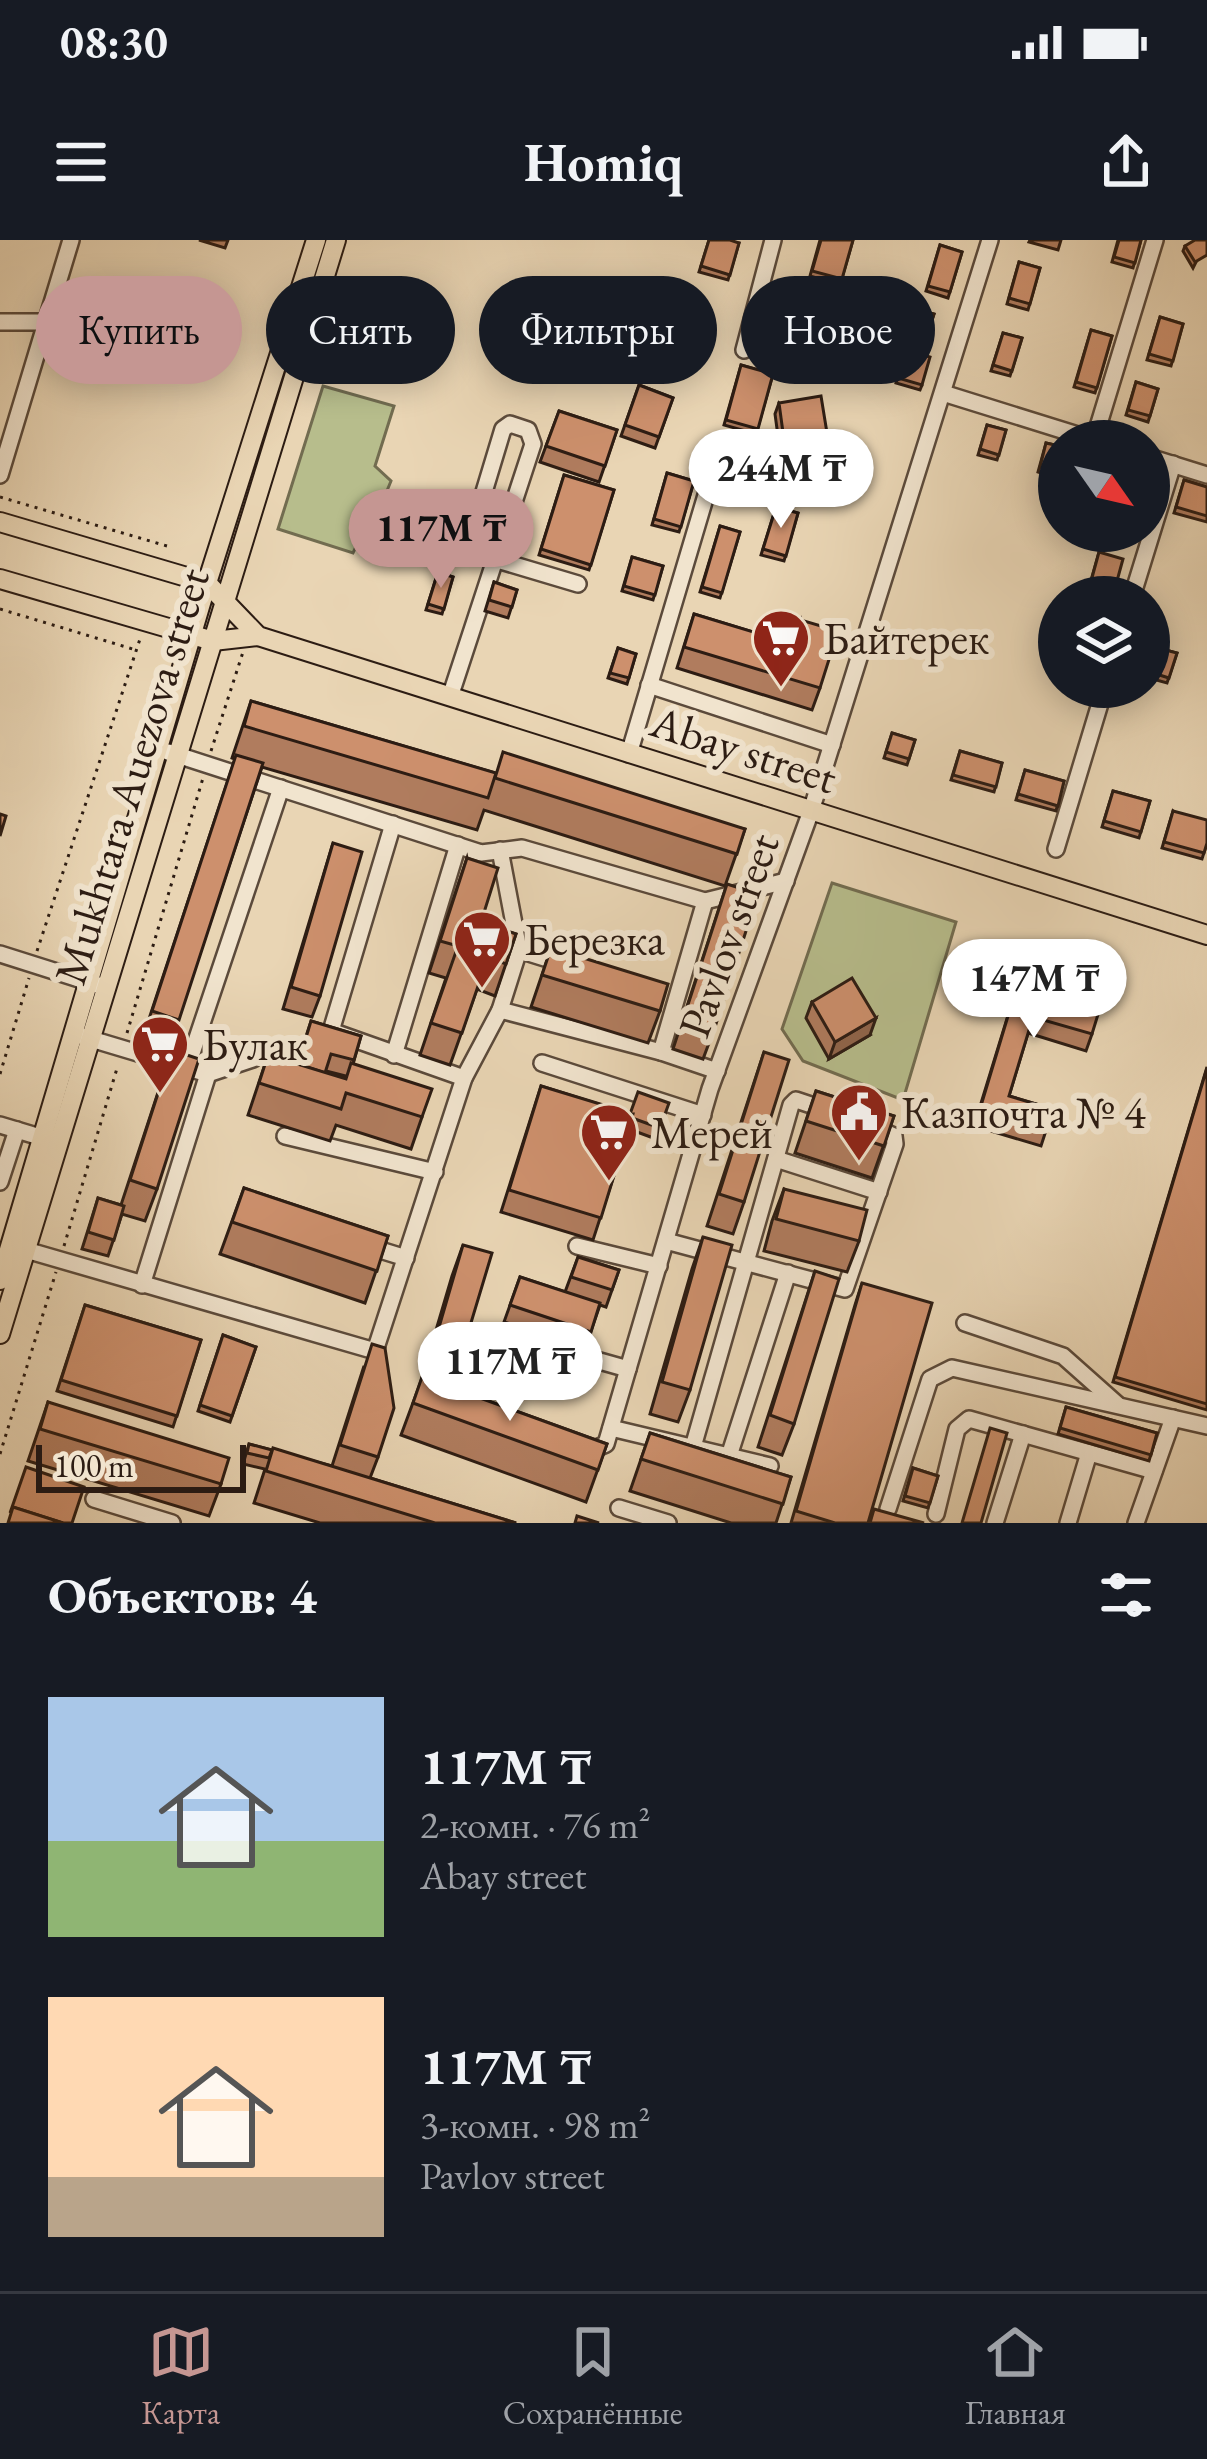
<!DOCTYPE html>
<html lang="ru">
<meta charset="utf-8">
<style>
:root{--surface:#171b24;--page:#242831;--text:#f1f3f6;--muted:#9ea1a6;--line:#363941;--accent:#c59692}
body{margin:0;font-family:"EB Garamond",serif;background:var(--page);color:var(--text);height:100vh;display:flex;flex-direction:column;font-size:45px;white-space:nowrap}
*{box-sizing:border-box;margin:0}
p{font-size:39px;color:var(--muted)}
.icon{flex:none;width:66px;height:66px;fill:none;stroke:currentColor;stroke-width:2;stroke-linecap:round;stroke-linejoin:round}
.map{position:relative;height:1283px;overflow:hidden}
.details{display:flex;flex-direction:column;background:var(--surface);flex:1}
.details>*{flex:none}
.hud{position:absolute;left:36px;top:36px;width:1137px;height:108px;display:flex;gap:24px}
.needle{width:78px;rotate:124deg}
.fabs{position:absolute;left:1038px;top:180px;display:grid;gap:24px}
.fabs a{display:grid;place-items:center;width:132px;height:132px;border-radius:50%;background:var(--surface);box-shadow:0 6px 30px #0003;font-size:60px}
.scale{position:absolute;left:36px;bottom:30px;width:210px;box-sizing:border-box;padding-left:12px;border:6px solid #2c1c13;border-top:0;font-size:33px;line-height:42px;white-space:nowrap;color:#2c1c13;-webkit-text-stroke:9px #f1e4ce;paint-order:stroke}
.price{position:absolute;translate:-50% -102px;padding:0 27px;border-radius:42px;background:#fff;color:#222;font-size:39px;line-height:78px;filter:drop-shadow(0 3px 6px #0008)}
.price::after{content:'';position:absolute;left:50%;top:72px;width:36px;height:27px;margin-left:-18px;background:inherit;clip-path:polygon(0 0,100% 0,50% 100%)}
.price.active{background:var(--accent);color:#111}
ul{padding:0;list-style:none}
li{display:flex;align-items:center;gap:36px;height:300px;padding:0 48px}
li span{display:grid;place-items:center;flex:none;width:336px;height:240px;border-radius:0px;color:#555}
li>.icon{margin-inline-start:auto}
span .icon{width:144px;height:144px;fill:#fffc;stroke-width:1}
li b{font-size:51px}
h2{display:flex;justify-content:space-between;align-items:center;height:144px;padding:0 48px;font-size:51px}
.chip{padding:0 42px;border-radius:54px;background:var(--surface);box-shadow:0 6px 30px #0003;font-size:42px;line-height:108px}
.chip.active{background:var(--accent);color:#111}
.status{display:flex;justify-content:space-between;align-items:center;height:84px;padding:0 60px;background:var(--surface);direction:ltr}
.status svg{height:33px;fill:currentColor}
header{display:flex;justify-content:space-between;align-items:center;height:156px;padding:0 48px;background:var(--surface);font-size:54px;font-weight:700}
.dock{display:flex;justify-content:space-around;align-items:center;height:168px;border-top:3px solid var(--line);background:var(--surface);font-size:33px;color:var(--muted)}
.dock a{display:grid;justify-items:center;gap:6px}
.dock .active{color:var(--accent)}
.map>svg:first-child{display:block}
.green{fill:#b7bd8c;stroke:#726c50;stroke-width:3}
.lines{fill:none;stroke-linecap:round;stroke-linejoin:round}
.minor-casing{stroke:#5b4a3b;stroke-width:20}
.major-casing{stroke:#2c1c13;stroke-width:22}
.path{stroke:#2c1c13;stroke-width:3;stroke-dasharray:3 6;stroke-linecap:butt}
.minor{stroke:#f1e4ce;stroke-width:15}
.major{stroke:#e9d5b4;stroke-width:18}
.wall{fill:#b07c5e;stroke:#2c1c13;stroke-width:3;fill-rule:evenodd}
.shaded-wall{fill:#90654c;stroke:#2c1c13;stroke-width:3}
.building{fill:#cd906d;stroke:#2c1c13;stroke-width:3}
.labels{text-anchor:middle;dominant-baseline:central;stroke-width:12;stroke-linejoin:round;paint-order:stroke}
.poi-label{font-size:45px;fill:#2c1c13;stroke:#f1e4ce;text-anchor:start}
.street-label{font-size:45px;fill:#2c1c13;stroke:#f1e4ce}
</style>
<div class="status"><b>08:30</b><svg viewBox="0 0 49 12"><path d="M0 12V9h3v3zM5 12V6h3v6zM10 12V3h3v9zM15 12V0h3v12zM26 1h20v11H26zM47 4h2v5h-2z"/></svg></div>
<header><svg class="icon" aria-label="menu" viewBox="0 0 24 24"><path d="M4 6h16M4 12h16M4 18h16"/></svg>Homiq<svg class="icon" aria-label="share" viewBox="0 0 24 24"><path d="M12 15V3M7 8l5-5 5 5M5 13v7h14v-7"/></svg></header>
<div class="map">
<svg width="1207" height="1283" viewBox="0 0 1207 1283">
<rect width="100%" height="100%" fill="#e9d5b4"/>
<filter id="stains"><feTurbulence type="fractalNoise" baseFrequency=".00167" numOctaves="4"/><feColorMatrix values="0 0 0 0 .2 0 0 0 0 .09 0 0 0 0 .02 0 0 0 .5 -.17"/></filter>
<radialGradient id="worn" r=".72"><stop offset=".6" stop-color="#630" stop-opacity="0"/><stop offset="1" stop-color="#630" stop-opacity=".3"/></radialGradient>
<g class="green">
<polygon points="323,146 394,166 375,226 391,241 384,258 364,262 358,279 363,292 353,313 278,289"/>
<polygon points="832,643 956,682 903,860 803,821 782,789"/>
</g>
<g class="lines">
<g class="minor-casing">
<g id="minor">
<polyline points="0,82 46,82"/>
<polyline points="744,110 773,0"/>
<polyline points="943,153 1097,201"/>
<polyline points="1094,200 1155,0"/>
<polyline points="1149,217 1207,235"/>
<polyline points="0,235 71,0"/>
<polyline points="1132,357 1173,224"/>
<polyline points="649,445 832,505"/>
<polyline points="450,457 533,204 528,190 510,184 503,189 471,295 494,319 578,344"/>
<polyline points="168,512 481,613 522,608 705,661 661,812 717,831"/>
<polyline points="629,514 712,235"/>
<polyline points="393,584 331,791 464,838"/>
<polyline points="1056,609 1105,447"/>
<polyline points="500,610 519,710 500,770 661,812"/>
<polyline points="705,661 786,641"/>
<polyline points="519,710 564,724"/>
<polyline points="0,714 98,745"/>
<polyline points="81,796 208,834 253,819"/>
<polyline points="394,815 458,605"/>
<polyline points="542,823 703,875"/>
<polyline points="187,828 281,548"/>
<polyline points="0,885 50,900"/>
<polyline points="285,896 435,932"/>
<polyline points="776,919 879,952"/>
<polyline points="0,942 17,890"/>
<polyline points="666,1001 845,1049 895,904 894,896 874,887"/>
<polyline points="364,1005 406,1018"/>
<polyline points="577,1006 659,1026"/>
<polyline points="26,1010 375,1111 464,838 500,770"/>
<polyline points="142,1045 208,834"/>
<polyline points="965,1083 1063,1116 1117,1164"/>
<polyline points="479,1169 468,1155 481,1105 500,1093 628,1129"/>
<polyline points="611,1188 770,1226"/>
<polyline points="693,1207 791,865 796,860 829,871"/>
<polyline points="592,1210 606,1204 710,849 811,571 990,0"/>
<polyline points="729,1216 788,1033"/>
<polyline points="94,1259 172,1283"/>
<polyline points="619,1268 668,1283"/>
<polyline points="888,1269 930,1139 952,1128 1207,1186"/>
<polyline points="936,1274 957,1189 969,1179 1154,1231"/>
<polyline points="995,1283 1023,1194"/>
<polyline points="1068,1283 1089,1213"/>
<polyline points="1136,1283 1173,1178"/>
</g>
</g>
<g class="major-casing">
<g id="major">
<polyline points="0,282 207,343 258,396 1207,695"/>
<polyline points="0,339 213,401 258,396"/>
<polyline points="0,1040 207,343 316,0"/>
<polyline points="0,1094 336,0"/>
</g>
</g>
<g class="path">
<polyline points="0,257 167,306"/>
<polyline points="0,369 136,410"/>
<polyline points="211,511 243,412"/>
<polyline points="37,711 141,396"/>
<polyline points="127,793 203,538"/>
<polyline points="0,834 29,738"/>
<polyline points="64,1006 118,825"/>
<polyline points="0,1214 56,1032"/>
</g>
<use href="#minor" class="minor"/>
<use href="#major" class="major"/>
</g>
<g class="wall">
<polygon points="199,0 228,0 225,8"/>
<polygon points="709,0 739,3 728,40 699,32"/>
<polygon points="820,0 853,0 840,45 810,36"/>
<polygon points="1030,0 1061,0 1058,10 1029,2"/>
<polygon points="1118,0 1141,0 1133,28 1112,22"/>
<polygon points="1207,0 1193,28 1183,11 1185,6"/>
<polygon points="940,5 962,12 948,58 926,51"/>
<polygon points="1019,22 1040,28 1028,70 1007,64"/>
<polygon points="809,46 836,54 823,99 796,91"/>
<polygon points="915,69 934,74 924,104 905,99"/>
<polygon points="1160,77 1183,84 1171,126 1147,120"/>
<polygon points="1091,90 1112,96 1095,153 1074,147"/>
<polygon points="1003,93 1022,98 1010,136 991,131"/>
<polygon points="906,110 922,145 920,150 896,143"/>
<polygon points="741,125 773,134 756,194 724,185"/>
<polygon points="1136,142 1158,149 1148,182 1126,175"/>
<polygon points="639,145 673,158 655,208 621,196"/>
<polygon points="779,163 823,204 780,211 775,174"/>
<polygon points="559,171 617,190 599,242 540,222"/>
<polygon points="987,185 1006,190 997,220 978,215"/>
<polygon points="1046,203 1059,206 1059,239 1038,232"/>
<polygon points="818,209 835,214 819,262 802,256"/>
<polygon points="667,233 694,241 679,292 652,285"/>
<polygon points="564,235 614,250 589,330 539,315"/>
<polygon points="1184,240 1207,247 1207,282 1174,273"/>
<polygon points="776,267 798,273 784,321 761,315"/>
<polygon points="720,286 740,292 720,358 700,352"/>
<polygon points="1099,312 1114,352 1112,357 1088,351"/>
<polygon points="632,317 663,326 653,360 622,351"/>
<polygon points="438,332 453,337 442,374 426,370"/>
<polygon points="494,342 517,350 508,378 485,371"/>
<polygon points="694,374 792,404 801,380 820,448 812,470 677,428"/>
<polygon points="618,408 636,414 627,444 608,438"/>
<polygon points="1158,408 1177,413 1167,443 1149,438"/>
<polygon points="251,461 495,533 745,589 725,646 484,570 477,590 262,527 167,812 141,803 235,519 232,518"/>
<polygon points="892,493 915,500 907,525 884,518"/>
<polygon points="960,511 1002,523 994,552 951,540"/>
<polygon points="1025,530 1064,541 1056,571 1016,560"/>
<polygon points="1113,551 1150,561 1139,598 1102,587"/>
<polygon points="1173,571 1207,603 1202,619 1162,608"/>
<polygon points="333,603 320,756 312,777 283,769"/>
<polygon points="467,618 481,682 516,694 495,756 477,749 450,825 420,815 446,738 429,733"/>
<polygon points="727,644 715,787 703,819 673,809"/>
<polygon points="551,708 660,771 648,803 531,767"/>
<polygon points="1021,733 1092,794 1086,811 1028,793 1009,856 1053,869 1041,906 974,886"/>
<polygon points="812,762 870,795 829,819 806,778"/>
<path d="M311,781L361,796L353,824L422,877L411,909L336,885L330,901L248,875L268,815L297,824ZM326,831L346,836L345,839L326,833Z"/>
<polygon points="172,810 157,949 145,981 122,974 108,1016 82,1009 98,958 121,965"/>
<polygon points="764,812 744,962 733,994 707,986"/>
<polygon points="1207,827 1207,1170 1113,1142"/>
<polygon points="541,846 630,874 660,888 656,899 629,889 593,1000 501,972"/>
<polygon points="816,851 894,876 872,938 795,913"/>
<polygon points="244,948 388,996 365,1063 220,1014"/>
<polygon points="784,949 859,1001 847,1032 764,1011 772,981"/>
<polygon points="703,997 690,1150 678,1182 650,1174 692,1029"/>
<polygon points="463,1005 458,1126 450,1147 607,1204 586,1262 401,1195 421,1141 452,1036"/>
<polygon points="578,1017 619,1030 606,1067 600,1065 585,1108 504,1082 520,1037 565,1052"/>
<polygon points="815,1031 794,1184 782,1215 758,1207"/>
<polygon points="862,1043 868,1283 791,1283 855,1065"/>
<polygon points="85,1065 201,1100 173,1187 57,1151"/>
<polygon points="223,1095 256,1107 230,1182 198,1171"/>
<polygon points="364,1126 378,1217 370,1238 516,1283 320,1283 254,1263 265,1229 243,1224 249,1204 332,1226"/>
<polygon points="48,1162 221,1244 209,1276 28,1221"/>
<polygon points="1066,1167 1157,1193 1149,1221 1058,1194"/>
<polygon points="650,1193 791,1237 776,1283 731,1283 630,1251"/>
<polygon points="913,1228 938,1236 928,1268 903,1261"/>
</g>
<g class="shaded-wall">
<polygon points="827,193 823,204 780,211 784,200"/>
<polygon points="876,778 870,795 829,819 835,802"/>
</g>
<g class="building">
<polygon points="709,0 730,0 739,3 730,35 701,26"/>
<polygon points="821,0 853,0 842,39 812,31"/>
<polygon points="1119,0 1141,0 1135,23 1114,17"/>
<polygon points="1195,0 1207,0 1207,15 1195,22 1185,6"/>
<polygon points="940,5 962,12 950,52 928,46"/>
<polygon points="1019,22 1040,28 1030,64 1009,58"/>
<polygon points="809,46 836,54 825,94 798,86"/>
<polygon points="915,69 934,74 926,99 907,93"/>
<polygon points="1160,77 1183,84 1173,121 1149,114"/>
<polygon points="1091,90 1112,96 1097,148 1076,142"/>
<polygon points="1003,93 1022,98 1012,131 993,125"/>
<polygon points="906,110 930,117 922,145 898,138"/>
<polygon points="741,125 773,134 758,189 726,180"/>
<polygon points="1136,142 1158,149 1150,176 1128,170"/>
<polygon points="639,145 673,158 659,197 625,185"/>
<polygon points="821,156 827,193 784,200 779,163"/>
<polygon points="559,171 617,190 605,226 546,206"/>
<polygon points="987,185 1006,190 999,215 980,209"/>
<polygon points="1046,203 1059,206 1059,233 1040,227"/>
<polygon points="818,209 835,214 821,256 804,251"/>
<polygon points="667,233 694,241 681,287 654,279"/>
<polygon points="564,235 614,250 591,325 541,309"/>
<polygon points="1184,240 1207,247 1207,276 1176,267"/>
<polygon points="776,267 798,273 786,316 763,309"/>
<polygon points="720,286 740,292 722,353 702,347"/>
<polygon points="1099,312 1123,319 1114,352 1090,345"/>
<polygon points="632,317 663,326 655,355 624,346"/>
<polygon points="438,332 453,337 444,369 428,364"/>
<polygon points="494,342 517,350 512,367 489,360"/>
<polygon points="694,374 793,404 801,380 838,391 820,448 684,407"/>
<polygon points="618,408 636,414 629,438 610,433"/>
<polygon points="1158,408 1177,413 1169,438 1150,432"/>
<polygon points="251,461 496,533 488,558 244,486"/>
<polygon points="892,493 915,500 909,519 886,512"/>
<polygon points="960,511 1002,523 996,547 953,535"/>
<polygon points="503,512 745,589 737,614 495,538"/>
<polygon points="236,515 263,523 179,780 152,771"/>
<polygon points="1025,530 1064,541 1058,566 1018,554"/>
<polygon points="1113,551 1150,561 1141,592 1104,581"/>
<polygon points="1173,571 1207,580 1207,603 1204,613 1164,602"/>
<polygon points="0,574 6,576 0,596"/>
<polygon points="333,603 362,612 320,756 291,747"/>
<polygon points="467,618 498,628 481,682 516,694 506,724 488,717 462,793 431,783 458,706 440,701"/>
<polygon points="727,644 758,654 715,787 684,777"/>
<polygon points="551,708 668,744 660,771 542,735"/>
<polygon points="1021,733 1103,758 1092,794 1033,777 1009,856 1053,869 1047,889 980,869"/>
<polygon points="852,738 876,778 835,802 812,762"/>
<polygon points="311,781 361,796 354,820 331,814 325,833 298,824"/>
<polygon points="172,810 199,819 157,949 130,940"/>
<polygon points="764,812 789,820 744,962 719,954"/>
<polygon points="268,815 346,839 351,823 432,849 422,877 346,853 341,869 259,843"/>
<polygon points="1207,828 1207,1164 1115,1137"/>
<polygon points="541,846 633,874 601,978 509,950"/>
<polygon points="816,851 894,876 884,906 806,881"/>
<polygon points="638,852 669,863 660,888 632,878 633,874 630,874"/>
<polygon points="244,948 388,996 377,1031 232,982"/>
<polygon points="784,949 867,970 859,1001 776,979"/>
<polygon points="98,958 124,966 114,1000 88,992"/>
<polygon points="703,997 732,1005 690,1150 662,1142"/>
<polygon points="463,1005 492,1013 458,1126 430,1118"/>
<polygon points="578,1017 619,1030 612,1050 571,1037"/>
<polygon points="815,1031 839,1039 794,1184 770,1175"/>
<polygon points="520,1037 600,1063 591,1092 510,1065"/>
<polygon points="862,1043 932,1063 868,1283 835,1283 796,1271"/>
<polygon points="85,1065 201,1100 177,1176 61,1140"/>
<polygon points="223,1095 256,1107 232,1176 200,1165"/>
<polygon points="372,1104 385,1108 394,1168 378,1217 340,1205"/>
<polygon points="422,1137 607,1204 598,1230 413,1163"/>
<polygon points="48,1162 229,1218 221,1244 40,1189"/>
<polygon points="1066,1167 1157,1193 1151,1215 1060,1188"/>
<polygon points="990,1188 1007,1193 981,1283 962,1283"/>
<polygon points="650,1193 791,1237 783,1264 641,1219"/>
<polygon points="249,1204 272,1210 269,1218 247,1213"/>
<polygon points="273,1208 516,1283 435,1283 266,1231"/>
<polygon points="26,1227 84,1247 72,1283 63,1283 13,1267 10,1273"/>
<polygon points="913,1228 938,1236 930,1263 905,1256"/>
<polygon points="13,1267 63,1283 8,1283"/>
<polygon points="874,1269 924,1283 870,1283"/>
<polygon points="577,1276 599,1283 575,1283"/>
</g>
<defs>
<g id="supermarket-pin" transform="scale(3)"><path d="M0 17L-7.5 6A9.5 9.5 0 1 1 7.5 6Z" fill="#8f2418" stroke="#f1e4ce"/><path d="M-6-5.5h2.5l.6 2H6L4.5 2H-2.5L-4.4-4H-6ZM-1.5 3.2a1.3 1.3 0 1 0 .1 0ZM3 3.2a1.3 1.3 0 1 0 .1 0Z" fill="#fff"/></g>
<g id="civic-pin" transform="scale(3)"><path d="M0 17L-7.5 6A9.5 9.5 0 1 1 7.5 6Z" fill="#8f2418" stroke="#f1e4ce"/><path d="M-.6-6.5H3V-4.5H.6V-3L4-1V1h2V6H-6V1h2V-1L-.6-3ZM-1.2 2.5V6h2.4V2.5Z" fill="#fff"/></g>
</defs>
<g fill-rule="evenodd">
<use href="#supermarket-pin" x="781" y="398"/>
<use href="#supermarket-pin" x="482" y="699"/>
<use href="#supermarket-pin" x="160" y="804"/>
<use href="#civic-pin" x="859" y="872"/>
<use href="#supermarket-pin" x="609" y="892"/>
</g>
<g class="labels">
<g class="poi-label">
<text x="823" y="398">Байтерек</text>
<text x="524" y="699">Березка</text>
<text x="202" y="804">Булак</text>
<text x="901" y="872">Казпочта № 4</text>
<text x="651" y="892">Мерей</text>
</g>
<g class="street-label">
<text transform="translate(744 509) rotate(18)">Abay street</text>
<text transform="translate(131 536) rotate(-73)">Mukhtara Auezova street</text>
<text transform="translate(728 695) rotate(-70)">Pavlov street</text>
</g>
</g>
<rect width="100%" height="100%" filter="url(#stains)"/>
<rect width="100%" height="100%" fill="url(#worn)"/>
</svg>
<div class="fabs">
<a><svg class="needle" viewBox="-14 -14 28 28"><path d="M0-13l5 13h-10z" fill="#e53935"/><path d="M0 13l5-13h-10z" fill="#9ea1a6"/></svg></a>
<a><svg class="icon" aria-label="layers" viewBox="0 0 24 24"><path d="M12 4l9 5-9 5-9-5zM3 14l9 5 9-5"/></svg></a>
</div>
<div class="scale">100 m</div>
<b class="price" style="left:781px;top:291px">244M ₸</b>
<b class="price active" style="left:441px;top:351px">117M ₸</b>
<b class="price" style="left:1034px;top:801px">147M ₸</b>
<b class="price" style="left:510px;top:1184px">117M ₸</b>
<div class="hud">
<a class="chip active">Купить</a>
<a class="chip">Снять</a>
<a class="chip">Фильтры</a>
<a class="chip">Новое</a>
</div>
</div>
<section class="details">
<h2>Объектов: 4<svg class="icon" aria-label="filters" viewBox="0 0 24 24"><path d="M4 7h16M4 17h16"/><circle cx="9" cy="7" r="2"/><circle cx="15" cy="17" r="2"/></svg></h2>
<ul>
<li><span style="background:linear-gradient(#a9c7e8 60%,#8fb573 0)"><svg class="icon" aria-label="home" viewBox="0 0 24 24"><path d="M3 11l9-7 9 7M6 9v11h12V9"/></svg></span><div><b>117M ₸</b><p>2-комн. · 76 m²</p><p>Abay street</p></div></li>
<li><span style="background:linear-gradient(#ffd9b3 75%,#b9a48a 0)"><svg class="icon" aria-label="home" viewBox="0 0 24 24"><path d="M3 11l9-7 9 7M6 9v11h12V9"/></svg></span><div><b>117M ₸</b><p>3-комн. · 98 m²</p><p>Pavlov street</p></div></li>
</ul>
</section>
<nav class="dock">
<a class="active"><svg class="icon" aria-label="map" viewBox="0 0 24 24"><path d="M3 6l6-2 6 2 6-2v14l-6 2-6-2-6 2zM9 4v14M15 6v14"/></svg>Карта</a>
<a><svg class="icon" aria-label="saved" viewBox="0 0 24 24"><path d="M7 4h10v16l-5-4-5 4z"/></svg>Сохранённые</a>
<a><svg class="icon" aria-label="home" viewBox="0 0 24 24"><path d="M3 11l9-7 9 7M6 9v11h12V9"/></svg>Главная</a>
</nav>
